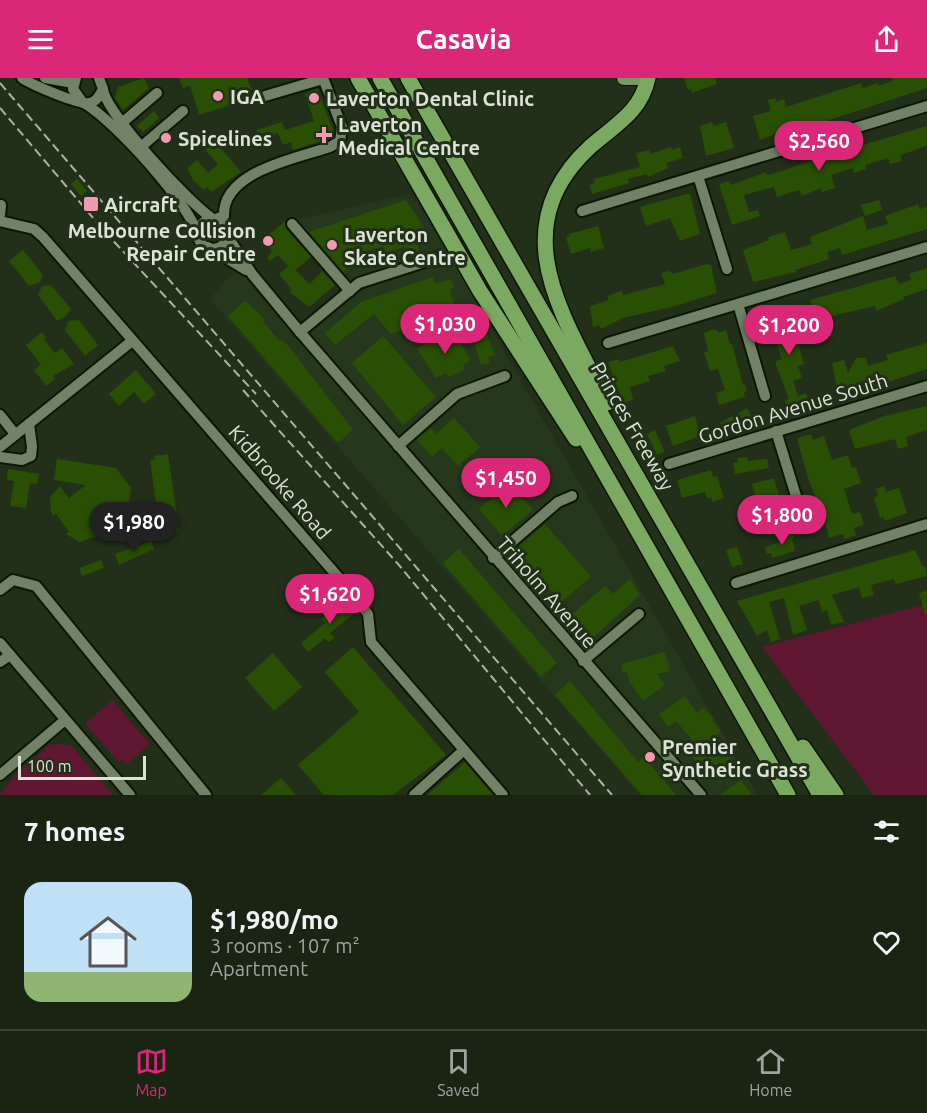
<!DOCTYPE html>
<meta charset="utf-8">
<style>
:root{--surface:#1a2413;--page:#273021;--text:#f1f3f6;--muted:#9fa4a0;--line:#384133;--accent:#db2777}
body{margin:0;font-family:Ubuntu,sans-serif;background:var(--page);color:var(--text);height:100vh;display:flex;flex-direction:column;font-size:22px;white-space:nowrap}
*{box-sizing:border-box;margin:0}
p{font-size:20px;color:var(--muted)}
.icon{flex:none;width:33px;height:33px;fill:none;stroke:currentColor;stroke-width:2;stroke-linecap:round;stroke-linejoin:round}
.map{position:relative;height:717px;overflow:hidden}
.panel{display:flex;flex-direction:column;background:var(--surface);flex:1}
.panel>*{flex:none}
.scale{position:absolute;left:18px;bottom:15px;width:128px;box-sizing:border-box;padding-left:6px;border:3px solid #dae3d4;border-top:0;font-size:16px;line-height:21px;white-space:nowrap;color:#dae3d4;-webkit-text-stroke:4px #223019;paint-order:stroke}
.price{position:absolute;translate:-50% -51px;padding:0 14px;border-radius:21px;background:var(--accent);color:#fff;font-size:20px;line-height:39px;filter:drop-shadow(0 2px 3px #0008)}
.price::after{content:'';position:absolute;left:50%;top:36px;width:18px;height:14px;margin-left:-9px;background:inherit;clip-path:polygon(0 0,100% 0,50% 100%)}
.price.selected{background:#222;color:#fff}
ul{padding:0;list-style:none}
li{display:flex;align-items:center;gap:18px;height:150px;padding:0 24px}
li+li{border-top:2px solid var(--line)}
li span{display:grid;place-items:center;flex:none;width:168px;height:120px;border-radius:18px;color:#555}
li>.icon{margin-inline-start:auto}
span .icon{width:72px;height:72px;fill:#fffc;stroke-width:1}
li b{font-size:26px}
h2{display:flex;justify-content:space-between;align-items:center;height:72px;padding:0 24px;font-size:26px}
header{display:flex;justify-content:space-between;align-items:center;height:78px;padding:0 24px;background:var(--accent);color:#fff;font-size:27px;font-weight:700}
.menu{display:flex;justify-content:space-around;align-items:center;height:84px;border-top:2px solid var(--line);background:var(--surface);font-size:16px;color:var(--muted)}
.menu a{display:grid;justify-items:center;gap:3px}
.menu .selected{color:var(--accent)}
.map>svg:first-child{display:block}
.built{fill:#26381b}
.green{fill:#601731}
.building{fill:#294f05}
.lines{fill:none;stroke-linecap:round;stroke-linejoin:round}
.minor-casing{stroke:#0b1803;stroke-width:14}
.major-casing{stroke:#0b1803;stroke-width:16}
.highway-casing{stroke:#0b1803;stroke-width:18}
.minor{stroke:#718267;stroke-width:10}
.major{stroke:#789963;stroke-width:14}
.highway{stroke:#7ca961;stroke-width:15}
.rail{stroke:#a9b4a3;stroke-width:2;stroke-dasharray:9 4.5;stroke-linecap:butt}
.poi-dot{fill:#f19ab0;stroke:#223019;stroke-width:2}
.labels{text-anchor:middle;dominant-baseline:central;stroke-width:6;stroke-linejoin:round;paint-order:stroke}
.poi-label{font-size:20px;font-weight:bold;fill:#dae3d4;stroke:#223019;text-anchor:start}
.street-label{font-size:20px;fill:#dae3d4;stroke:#223019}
</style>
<header><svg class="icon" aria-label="menu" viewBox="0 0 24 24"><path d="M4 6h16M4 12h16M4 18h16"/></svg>Casavia<svg class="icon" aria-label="share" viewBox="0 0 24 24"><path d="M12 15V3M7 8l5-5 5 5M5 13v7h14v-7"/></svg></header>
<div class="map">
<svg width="927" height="717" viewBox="0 0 927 717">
<rect width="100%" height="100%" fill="#223019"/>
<polygon class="built" points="410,116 444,168 758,717 640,717 210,221 245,181 300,245 340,211 286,144"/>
<g class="green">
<polygon points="927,526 927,717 874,717 762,569"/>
<polygon points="112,622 150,666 127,686 122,681 119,684 85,646"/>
<polygon points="51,666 71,667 113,717 0,717 15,697"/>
</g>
<g class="building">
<polygon points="144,0 149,10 123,32 115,20 118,9"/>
<polygon points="179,0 247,0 252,12 241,16 244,23 199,37 190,7 183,10"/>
<polygon points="684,0 715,0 717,6 692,15 691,11 688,12"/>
<polygon points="892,0 927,0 927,10 817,46 787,51 760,62 753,38 771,33 768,22 775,20 776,24 784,21 786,29 861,5 863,10 878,5 878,8 893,3"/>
<polygon points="317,11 334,54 331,60 293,72 291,64 283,67 278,55 261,61 256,52 282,44 285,52 314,43 305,16"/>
<polygon points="154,33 159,40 143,54 137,48"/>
<polygon points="712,44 714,48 726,44 734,70 706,78 700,48"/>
<polygon points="927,48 927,68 900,77 902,83 890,86 888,80 865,87 866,91 854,95 853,90 831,97 835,110 822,114 821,110 802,118 799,112 777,119 774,109 744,117 749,134 758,132 760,138 732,147 719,106 729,103 731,107 766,94 767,97 779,94 825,78"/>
<polygon points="212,60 241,94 211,114 207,109 204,112 193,102 187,90 197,82 208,95 218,86 202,68"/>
<polygon points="671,69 672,72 680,69 683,80 666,85 668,90 648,99 647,96 628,101 629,105 592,116 589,107 595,105 594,101 640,89 636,75 649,72 650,76"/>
<polygon points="77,101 87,113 81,118 71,106"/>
<polygon points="690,115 700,156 680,163 670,140 646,148 640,129"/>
<polygon points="406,122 431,160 417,164 420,175 407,179 404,169 386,175 384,168 356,176 359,180 343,194 309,154"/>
<polygon points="879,122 882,132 865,138 861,127"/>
<polygon points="918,126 920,131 927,129 927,151 842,177 840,170 827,174 829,181 795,192 796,194 753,204 743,172 769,162 768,159 785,154 791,172 812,166 810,159 863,138 867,152 888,146 885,138"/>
<polygon points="285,143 286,151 311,179 295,192 310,206 322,193 335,207 309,229 290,214 292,212 279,196 288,188 278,177 270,183 267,180 272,173 263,162"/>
<polygon points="598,148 604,170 591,174 590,170 571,176 566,159 570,158 569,156"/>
<polygon points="23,172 43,197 40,204 29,208 9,183"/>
<polygon points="706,186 711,187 717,215 672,229 623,240 601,251 599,247 593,249 590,228 609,222 607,218 622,213 623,217 665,206 661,195 669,193 673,196"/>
<polygon points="927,190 927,211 903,219 904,221 876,233 875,228 827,239 830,250 819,253 810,222 895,198 899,206 911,202 909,196"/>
<polygon points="433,199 435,206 451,201 454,209 450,211 458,240 447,243 445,237 391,256 374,236 335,267 325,255 361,224"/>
<polygon points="51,207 71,231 65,239 57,243 38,217 42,208"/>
<polygon points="245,223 261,237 265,242 263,244 280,263 282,262 291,271 353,352 338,365 228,238"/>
<polygon points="786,228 790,241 794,239 797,248 803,246 807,260 797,263 804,286 798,288 802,300 793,303 798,318 806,315 811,332 797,336 789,336 785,322 789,321 776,287 776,283 782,281 771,249 767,250 764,240 770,238 769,234"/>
<polygon points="479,236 495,277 488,279 490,285 481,287 467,240"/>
<polygon points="79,242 98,267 85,278 65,252 69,243"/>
<polygon points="711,252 717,252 718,255 726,252 730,266 732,266 743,307 745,306 747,313 744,314 745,319 719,327 716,315 725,312 718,291 710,293 704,274 708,273 704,255"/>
<polygon points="453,253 471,282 463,287 465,291 449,299 446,295 436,300 417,271 435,259"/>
<polygon points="42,254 46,259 44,261 55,275 62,270 74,286 53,298 55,301 46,308 34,292 41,287 26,267"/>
<polygon points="383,258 436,319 403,347 352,285"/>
<polygon points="927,265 927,291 870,310 838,316 832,285 844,282 848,295 856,280 866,280 868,288 888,282 886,277"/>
<polygon points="673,268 680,283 664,288 666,293 648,298 650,303 630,309 633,322 623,325 608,284 619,281 620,284"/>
<polygon points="136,292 156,316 144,326 134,314 119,328 109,316"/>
<polygon points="927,328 927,352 906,359 908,368 898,371 895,361 855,371 849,352 884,338"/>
<polygon points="747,330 753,342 725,356 720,345"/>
<polygon points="695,338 700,358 673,368 666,348"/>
<polygon points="454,340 480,369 458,388 442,370 432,379 417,362 431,350 436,356"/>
<polygon points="655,352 665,374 657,377 647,356"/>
<polygon points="811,356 813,362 824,358 832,382 848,377 852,390 856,389 861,405 844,411 852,436 860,434 864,447 854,450 856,457 845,461 843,456 829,460 819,420 816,421 808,400 798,364 798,360"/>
<polygon points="168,376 179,453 160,455 150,382 155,381 154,378"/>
<polygon points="747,379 748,383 767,381 769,390 735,396 733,385 738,384 737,380"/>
<polygon points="57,381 116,390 131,410 123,464 102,461 106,431 89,446 97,458 80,464 66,456 69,454 56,436 53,438 51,434 50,419 60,408 69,420 86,407 54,402"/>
<polygon points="8,391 39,396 37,406 30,405 26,430 10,428 14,403 7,402"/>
<polygon points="711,392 713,399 717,398 724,420 712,424 711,419 707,421 705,414 682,420 677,402"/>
<polygon points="771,401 774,401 783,430 757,435 753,424 757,423 752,406"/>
<polygon points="510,405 533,432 502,458 479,431"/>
<polygon points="884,408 886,414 899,410 907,435 885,443 883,439 880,440 874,419 878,418 876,411"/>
<polygon points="545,446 591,499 561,524 515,472"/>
<polygon points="792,452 794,460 788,462 792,461 795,473 772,480 771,475 767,476 765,469 786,462 784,455"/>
<polygon points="151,463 154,471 119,487 115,476"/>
<polygon points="737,469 743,486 732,489 726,472"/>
<polygon points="459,471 557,585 541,599 443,485"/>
<polygon points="915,472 923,489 925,488 927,498 896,506 894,501 871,507 874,517 862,520 859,509 832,517 844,544 831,547 827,532 822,534 819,522 799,528 807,552 793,557 784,520 769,524 780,561 771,564 767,552 757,558 737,523"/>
<polygon points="101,482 104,490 82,498 79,490"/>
<polygon points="630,501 640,517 587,565 581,558 584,556 569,539 605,508 613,516"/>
<polygon points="927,512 927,536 925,536 919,515"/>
<polygon points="345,521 356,534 330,555 334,560 329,564 325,560 308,574 301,565 325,545 321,541"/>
<polygon points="353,569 446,677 393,717 324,717 298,687 359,634 325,594"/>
<polygon points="665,574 670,593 657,596 665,607 643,623 629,603 627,594 623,595 621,586"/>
<polygon points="273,575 302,609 274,633 245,600"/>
<polygon points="570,603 638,684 644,679 676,717 642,717 555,617"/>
<polygon points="685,618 697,635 704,630 714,641 712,642 721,653 716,657 732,680 706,698 690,675 698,670 689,658 676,643 668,649 659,636"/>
<polygon points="465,684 493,717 427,717"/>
<polygon points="281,700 296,717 261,717"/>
<polygon points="741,702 752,717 720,717"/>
</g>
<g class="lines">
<g class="minor-casing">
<g id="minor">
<path d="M22,0C32,7 79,27 90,25C97,23 100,17 103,11L99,0"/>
<polyline points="45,0 73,5"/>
<polyline points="76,0 73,11 83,25"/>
<path d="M103,11C106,36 190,126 213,141"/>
<polyline points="265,18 323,1"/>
<path d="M84,25C117,45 188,124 200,161"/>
<polyline points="123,44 157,15"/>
<polyline points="142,68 183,33"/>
<polyline points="698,98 727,191"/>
<polyline points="582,133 927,28"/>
<polyline points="0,137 1,127"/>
<path d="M216,141L224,138C222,93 298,80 330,69L340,63L342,49L323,0"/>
<circle cx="213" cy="156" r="15"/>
<polyline points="0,143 34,151 43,159 346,508 368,536 371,564 503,717"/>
<polyline points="292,146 350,213"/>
<polyline points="228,159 252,196 300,254 701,717"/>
<polyline points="208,169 246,192"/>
<polyline points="738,226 765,318"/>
<polyline points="300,254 359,205 440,179"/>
<polyline points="608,265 927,169"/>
<polyline points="0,337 15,356"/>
<polyline points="776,353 805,447"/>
<polyline points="398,368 457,316 505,298"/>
<polyline points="0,369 132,263"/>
<polyline points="0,379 22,382 31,378 32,369 29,346"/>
<polyline points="669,386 927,308"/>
<polyline points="493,480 558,424 572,418"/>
<polyline points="736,505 927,446"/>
<polyline points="0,512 13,502 36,508 206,717"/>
<polyline points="0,565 130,717"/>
<polyline points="583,583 639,536"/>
<polyline points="0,584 10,577"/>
<polyline points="0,697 65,642"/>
<polyline points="414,717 464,672"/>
</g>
</g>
<g class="major-casing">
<polyline id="major" points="624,0 638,0"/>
</g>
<g class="highway-casing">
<g id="highway">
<polyline points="358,0 480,213 576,361"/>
<polyline points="380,0 788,717"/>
<polyline points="408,0 820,717"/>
<path d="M607,325C564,239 501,150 591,68C615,47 641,34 648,0"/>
<polyline points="803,669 836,717"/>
</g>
</g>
<use href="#minor" class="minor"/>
<use href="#major" class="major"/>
<use href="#highway" class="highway"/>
<g class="rail">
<polyline points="0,5 612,717"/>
<polyline points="0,30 105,154 256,316"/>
<polyline points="243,312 398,486 590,717"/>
</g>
</g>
<g class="poi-dot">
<circle cx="218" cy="18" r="6"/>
<circle cx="314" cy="20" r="6"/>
<path d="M321 48h6v6h6v6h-6v6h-6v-6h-6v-6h6z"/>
<circle cx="166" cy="60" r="6"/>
<rect x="83" y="118" width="16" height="16" rx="3"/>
<circle cx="268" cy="163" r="6"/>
<circle cx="332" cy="167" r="6"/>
<circle cx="650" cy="679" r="6"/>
</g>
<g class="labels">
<g class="poi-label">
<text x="230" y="18">IGA</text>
<text x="326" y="20">Laverton Dental Clinic</text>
<text x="338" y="46">Laverton<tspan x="338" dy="23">Medical Centre</tspan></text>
<text x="178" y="60">Spicelines</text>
<text x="104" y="126">Aircraft</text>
<text x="256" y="152" text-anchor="end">Melbourne Collision<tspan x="256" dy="23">Repair Centre</tspan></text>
<text x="344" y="156">Laverton<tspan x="344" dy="23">Skate Centre</tspan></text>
<text x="662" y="668">Premier<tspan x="662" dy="23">Synthetic Grass</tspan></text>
</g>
<g class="street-label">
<text transform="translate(793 330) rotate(-17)">Gordon Avenue South</text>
<text transform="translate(633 348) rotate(60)">Princes Freeway</text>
<text transform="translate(280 404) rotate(49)">Kidbrooke Road</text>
<text transform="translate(547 514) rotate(49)">Triholm Avenue</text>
</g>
</g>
</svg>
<div class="scale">100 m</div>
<b class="price" style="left:819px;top:94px">$2,560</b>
<b class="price" style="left:445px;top:277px">$1,030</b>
<b class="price" style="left:789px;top:278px">$1,200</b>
<b class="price" style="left:506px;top:431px">$1,450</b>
<b class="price" style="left:782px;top:468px">$1,800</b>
<b class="price selected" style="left:134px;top:475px">$1,980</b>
<b class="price" style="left:330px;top:547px">$1,620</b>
</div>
<section class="panel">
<h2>7 homes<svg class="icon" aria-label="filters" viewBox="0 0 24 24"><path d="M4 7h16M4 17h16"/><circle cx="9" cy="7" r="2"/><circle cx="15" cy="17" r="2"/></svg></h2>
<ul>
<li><span style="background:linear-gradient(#bfe0f5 75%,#8fb573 0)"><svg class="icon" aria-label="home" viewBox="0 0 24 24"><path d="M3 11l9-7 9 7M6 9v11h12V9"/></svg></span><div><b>$1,980/mo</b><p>3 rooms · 107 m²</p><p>Apartment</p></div><svg class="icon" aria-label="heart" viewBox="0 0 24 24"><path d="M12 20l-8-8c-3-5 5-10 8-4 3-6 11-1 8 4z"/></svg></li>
</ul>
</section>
<nav class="menu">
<a class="selected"><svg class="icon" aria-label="map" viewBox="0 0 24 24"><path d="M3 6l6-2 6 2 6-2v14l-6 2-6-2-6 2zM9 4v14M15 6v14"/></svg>Map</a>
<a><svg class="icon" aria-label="saved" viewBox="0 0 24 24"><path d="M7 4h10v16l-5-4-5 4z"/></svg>Saved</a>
<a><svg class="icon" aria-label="home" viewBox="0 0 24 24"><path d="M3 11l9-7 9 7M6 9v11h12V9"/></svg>Home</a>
</nav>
